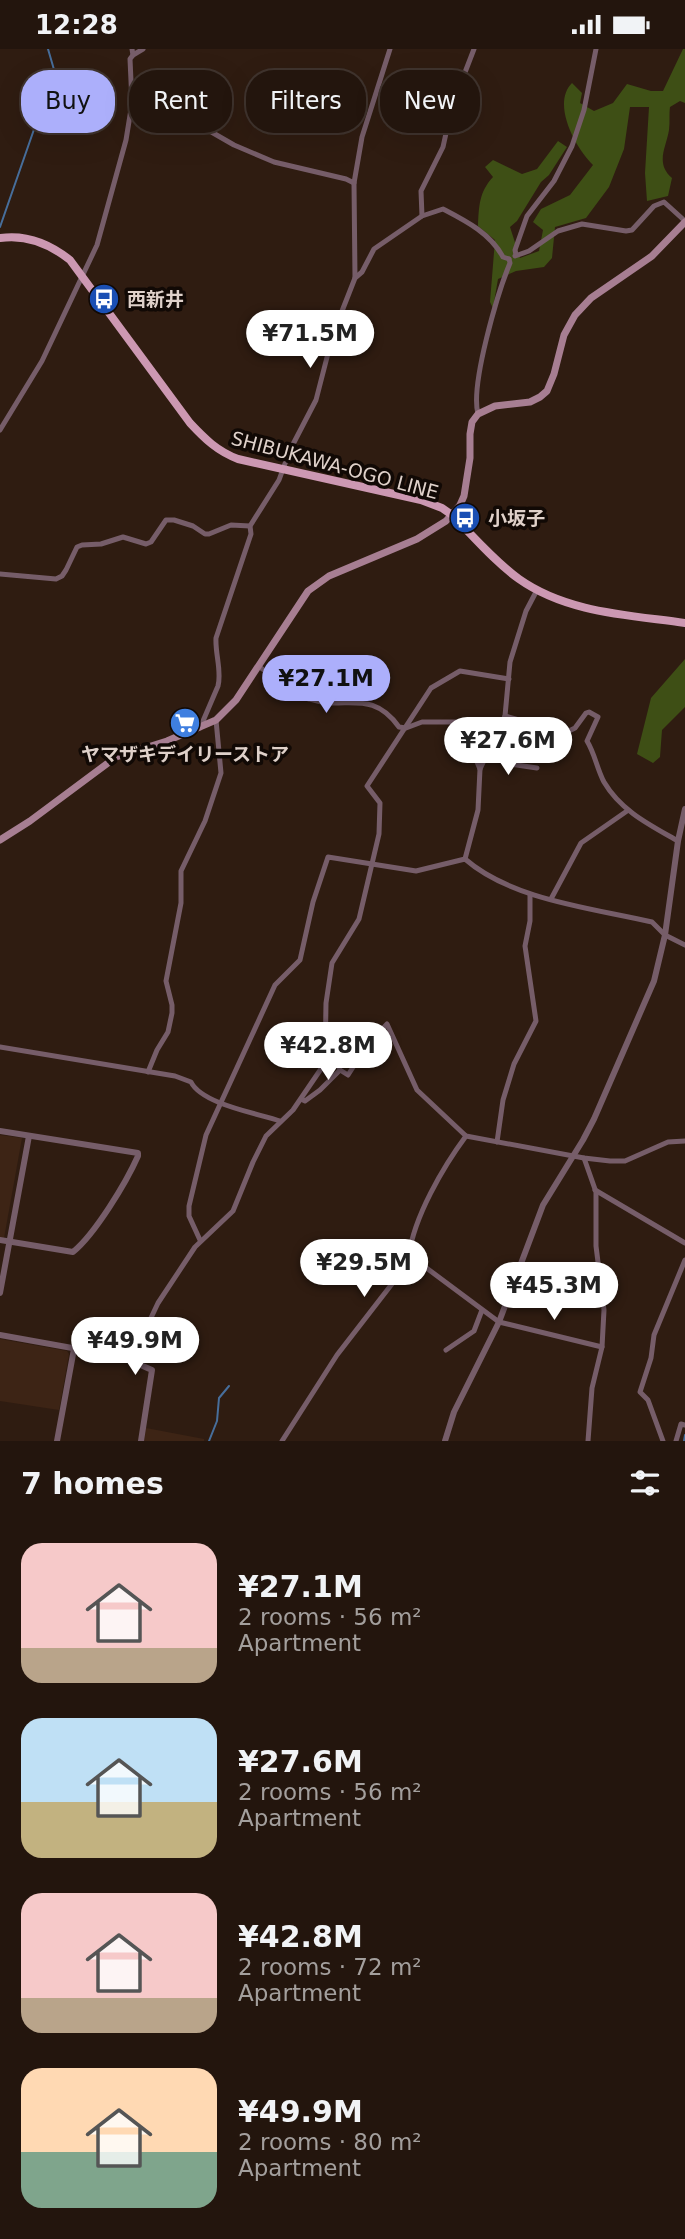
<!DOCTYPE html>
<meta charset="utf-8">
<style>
:root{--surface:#23150d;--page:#2f221b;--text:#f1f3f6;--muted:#a39f9d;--line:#40342e;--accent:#acaffb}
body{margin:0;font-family:"DejaVu Sans","Noto Sans JP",sans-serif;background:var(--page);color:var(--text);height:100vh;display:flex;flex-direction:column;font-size:26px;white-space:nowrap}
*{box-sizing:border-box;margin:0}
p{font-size:23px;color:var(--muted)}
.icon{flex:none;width:38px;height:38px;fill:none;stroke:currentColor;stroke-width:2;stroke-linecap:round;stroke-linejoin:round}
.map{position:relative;height:1392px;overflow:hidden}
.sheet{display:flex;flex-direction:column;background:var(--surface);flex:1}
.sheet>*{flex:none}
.top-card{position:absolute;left:21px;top:21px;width:644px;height:63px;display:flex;gap:14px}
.price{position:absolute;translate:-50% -60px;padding:0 16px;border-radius:24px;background:#fff;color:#222;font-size:23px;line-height:46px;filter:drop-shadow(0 2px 4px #0008)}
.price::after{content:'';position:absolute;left:50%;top:42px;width:21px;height:16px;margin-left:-10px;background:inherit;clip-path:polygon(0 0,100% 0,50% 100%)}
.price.on{background:var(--accent);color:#111}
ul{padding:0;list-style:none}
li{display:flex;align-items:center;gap:21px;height:175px;padding:0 21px}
li span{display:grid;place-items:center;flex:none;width:196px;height:140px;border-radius:21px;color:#555}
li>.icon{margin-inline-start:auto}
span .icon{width:84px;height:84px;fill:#fffc;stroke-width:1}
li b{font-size:30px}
h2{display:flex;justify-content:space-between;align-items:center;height:84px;padding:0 21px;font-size:30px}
.tag{padding:0 24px;border-radius:28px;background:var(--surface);box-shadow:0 7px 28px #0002,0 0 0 2px var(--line);font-size:24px;line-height:63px}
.tag.on{background:var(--accent);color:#111}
.status{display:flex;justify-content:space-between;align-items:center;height:49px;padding:0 35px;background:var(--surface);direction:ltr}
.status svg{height:19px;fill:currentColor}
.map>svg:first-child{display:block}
.built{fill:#3d2415}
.forest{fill:#3e4f15}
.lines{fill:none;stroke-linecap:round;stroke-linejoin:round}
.stream{stroke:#476e9b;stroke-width:2}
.minor{stroke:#765d69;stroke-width:5}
.tertiary{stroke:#765d69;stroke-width:6}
.secondary{stroke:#a77e92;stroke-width:7}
.primary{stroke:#cc98b2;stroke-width:8}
.labels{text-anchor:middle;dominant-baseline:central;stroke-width:7;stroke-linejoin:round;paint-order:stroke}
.poi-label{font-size:19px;font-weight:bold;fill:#dfd1ca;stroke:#110905;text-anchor:start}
.street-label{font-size:19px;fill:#dfd1ca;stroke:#110905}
</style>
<div class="status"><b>12:28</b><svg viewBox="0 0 49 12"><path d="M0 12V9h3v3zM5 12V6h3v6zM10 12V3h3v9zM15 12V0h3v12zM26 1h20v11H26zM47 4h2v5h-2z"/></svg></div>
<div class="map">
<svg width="685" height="1392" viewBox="0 0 685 1392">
<rect width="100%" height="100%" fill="#2f1c11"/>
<g class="built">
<polygon points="0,1086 22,1089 4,1189 0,1188"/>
<polygon points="0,1290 67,1302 69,1305 59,1361 0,1352"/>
<polygon points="146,1379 204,1390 204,1392 144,1392"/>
</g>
<g class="forest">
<path d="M683,0H685V54L680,52L670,58C669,65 670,73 669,81C666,99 655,114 672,129L668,147L647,152L645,124L649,58H630L624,100L609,138L586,169L555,178L552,209L544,218L516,222L498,230L493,259L490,253L495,191L478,177C479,157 479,143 493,128L485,118L493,111L522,125L537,120L558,92L567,98L549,126L541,133L517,172L510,178L520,209L539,202L543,181L533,173L541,160L570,146L593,116C576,100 551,55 572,34L582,44L580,54L594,62L613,54L627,35L651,42H663Z"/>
<polygon points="685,610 685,658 662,681 660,708 653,714 637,705 651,649"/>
</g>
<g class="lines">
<g class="stream">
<polyline points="0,178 46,46 55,38 55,24 48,0"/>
<polyline points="209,1392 217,1372 219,1349 229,1337"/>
<polyline points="684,1392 685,1386"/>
</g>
<g class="minor">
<polyline points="133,6 143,0"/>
<polyline points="132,54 187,69 234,96 274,113 346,130 354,134"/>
<polyline points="422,167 421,142 443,98 452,57 474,0"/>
<polyline points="516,206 515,201 527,167 554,132 572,97 584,61 596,0"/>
<polyline points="515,207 529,202 558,182 582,175 626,182 632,181 654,157 664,153 685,172"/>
<polyline points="355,229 354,134 362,88 390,0"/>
<path d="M478,365C470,336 498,243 510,214L509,210"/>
<polyline points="0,381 42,312 97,196 126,91 132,54 130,10 133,6 132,0"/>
<polyline points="0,525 56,530 62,527 66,521 77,498 82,496 101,495 123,488 146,495 151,493 166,471 174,471 193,477 205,485 209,485 231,476 250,477"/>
<path d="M258,617C275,628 289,644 309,650C345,662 371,639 399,678L406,679L422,673H456L463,680L480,720"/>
<path d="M505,667L565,684L575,679L586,664L589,663L598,668L587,692C595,705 597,720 604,733C621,762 650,776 678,792"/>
<path d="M200,679L218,637C222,622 215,605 216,589L251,485L250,477L279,431L290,401L316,351L333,285L355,229L362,223L374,200L422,167L443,160C466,172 490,184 503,208L509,210"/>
<polyline points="487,707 510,715 537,719"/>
<polyline points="465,810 478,761 480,720 505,667 510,613 526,562 537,541"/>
<path d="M465,810C512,851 592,859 652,873L665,886L685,896"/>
<polyline points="551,850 581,794 627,762"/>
<polyline points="328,981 340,1021 348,1026 366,998 387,975 417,1041 466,1087 584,1109 610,1112 625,1112 668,1093 685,1092"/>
<path d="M0,998L175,1027L191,1033C202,1055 256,1064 280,1072"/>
<polyline points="148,1023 157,1001 168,983 172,964 172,956 166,932 181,854 181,822 205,772 221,724 216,671"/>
<polyline points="301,1050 305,1052 320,1041 340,1021"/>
<path d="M466,1087C443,1118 414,1168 409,1206L499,1273L602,1298"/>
<polyline points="497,1093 503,1051 514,1015 536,972 525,897 530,872 530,846"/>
<polyline points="584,1109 596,1143 596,1197 604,1261 602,1298 592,1339 588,1392"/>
<polyline points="595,1141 685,1194"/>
<polyline points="200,1191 189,1167 189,1157 206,1086 275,936 300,911 313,853 328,808 416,822 465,810"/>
<polyline points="446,1301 474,1282 482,1261"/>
<polyline points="122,1308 141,1290 158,1254 195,1198 233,1162 253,1113 266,1087 293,1061 325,1014 326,954 332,914 359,870 379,785 380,754 367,737 431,639 460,622 509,630"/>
<polyline points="282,1392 337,1306 412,1209"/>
<polyline points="663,1392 648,1351 640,1343 651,1309 654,1286 685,1211"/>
<polyline points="676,1392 681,1375 685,1376"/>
</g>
<g class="tertiary">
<path d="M0,1082L138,1104V1107C126,1134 95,1185 73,1203L0,1191"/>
<polyline points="0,1244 29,1087"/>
<polyline points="0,1286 122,1308 152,1321 141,1392"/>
<polyline points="57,1392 74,1300"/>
<polyline points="445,1392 454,1363 499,1273 543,1156 583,1091 594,1070 654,932 665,886 678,792 685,760"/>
</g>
<polyline class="secondary" points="0,791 30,772 116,708 167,692 216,671 236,651 308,542 329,527 417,490 446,472 460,456 464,447 470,409 470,385 472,373 478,365 495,357 530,353 540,348 547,342 554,325 564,286 575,266 591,249 652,207 685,173"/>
<path class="primary" d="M0,189C27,185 50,195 70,211L190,374C205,390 217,402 238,410L421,451L442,459L452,466C473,487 495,513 519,530C567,564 629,566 685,574"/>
</g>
<defs>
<g id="bus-disc" transform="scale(1.575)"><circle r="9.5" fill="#1a4fb4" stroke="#110905"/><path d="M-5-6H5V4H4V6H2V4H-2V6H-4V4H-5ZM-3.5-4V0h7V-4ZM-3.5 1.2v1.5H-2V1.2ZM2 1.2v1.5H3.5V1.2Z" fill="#fff"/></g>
<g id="supermarket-disc" transform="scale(1.575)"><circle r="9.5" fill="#3f7fe0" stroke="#110905"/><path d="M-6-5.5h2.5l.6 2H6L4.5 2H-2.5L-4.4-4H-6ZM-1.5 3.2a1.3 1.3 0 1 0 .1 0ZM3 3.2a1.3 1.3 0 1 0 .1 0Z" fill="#fff"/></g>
</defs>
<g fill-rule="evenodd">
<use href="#bus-disc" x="104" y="250"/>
<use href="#bus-disc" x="465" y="469"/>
<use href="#supermarket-disc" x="185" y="674"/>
</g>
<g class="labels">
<g class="poi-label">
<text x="127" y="250">西新井</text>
<text x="488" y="469">小坂子</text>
<text x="185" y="705" text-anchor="middle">ヤマザキデイリーストア</text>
</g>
<g class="street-label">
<text transform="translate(335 416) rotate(15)">SHIBUKAWA-OGO LINE</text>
</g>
</g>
</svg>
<b class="price" style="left:310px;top:321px">¥71.5M</b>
<b class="price on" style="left:326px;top:666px">¥27.1M</b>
<b class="price" style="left:508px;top:728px">¥27.6M</b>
<b class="price" style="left:328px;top:1033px">¥42.8M</b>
<b class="price" style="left:364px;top:1250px">¥29.5M</b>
<b class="price" style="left:554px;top:1273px">¥45.3M</b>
<b class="price" style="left:135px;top:1328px">¥49.9M</b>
<div class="top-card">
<a class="tag on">Buy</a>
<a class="tag">Rent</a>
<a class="tag">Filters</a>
<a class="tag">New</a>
</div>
</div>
<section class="sheet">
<h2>7 homes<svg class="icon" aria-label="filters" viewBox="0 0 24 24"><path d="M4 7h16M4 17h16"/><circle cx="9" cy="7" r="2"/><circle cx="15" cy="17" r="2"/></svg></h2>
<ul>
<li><span style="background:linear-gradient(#f6c9c9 75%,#b9a48a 0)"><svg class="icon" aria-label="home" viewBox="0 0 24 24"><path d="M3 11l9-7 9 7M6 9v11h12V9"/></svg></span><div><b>¥27.1M</b><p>2 rooms · 56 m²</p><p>Apartment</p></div></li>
<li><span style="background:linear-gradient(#bfe0f5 60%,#c2b280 0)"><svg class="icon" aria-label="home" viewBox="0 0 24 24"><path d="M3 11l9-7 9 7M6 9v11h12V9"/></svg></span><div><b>¥27.6M</b><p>2 rooms · 56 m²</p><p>Apartment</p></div></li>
<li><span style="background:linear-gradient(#f6c9c9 75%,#b9a48a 0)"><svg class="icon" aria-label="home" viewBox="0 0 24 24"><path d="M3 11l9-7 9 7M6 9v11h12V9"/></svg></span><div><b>¥42.8M</b><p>2 rooms · 72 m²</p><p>Apartment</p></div></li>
<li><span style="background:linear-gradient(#ffd9b3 60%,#7fa58c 0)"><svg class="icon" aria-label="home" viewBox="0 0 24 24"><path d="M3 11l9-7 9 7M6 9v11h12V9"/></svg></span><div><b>¥49.9M</b><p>2 rooms · 80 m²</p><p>Apartment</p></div></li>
</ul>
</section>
